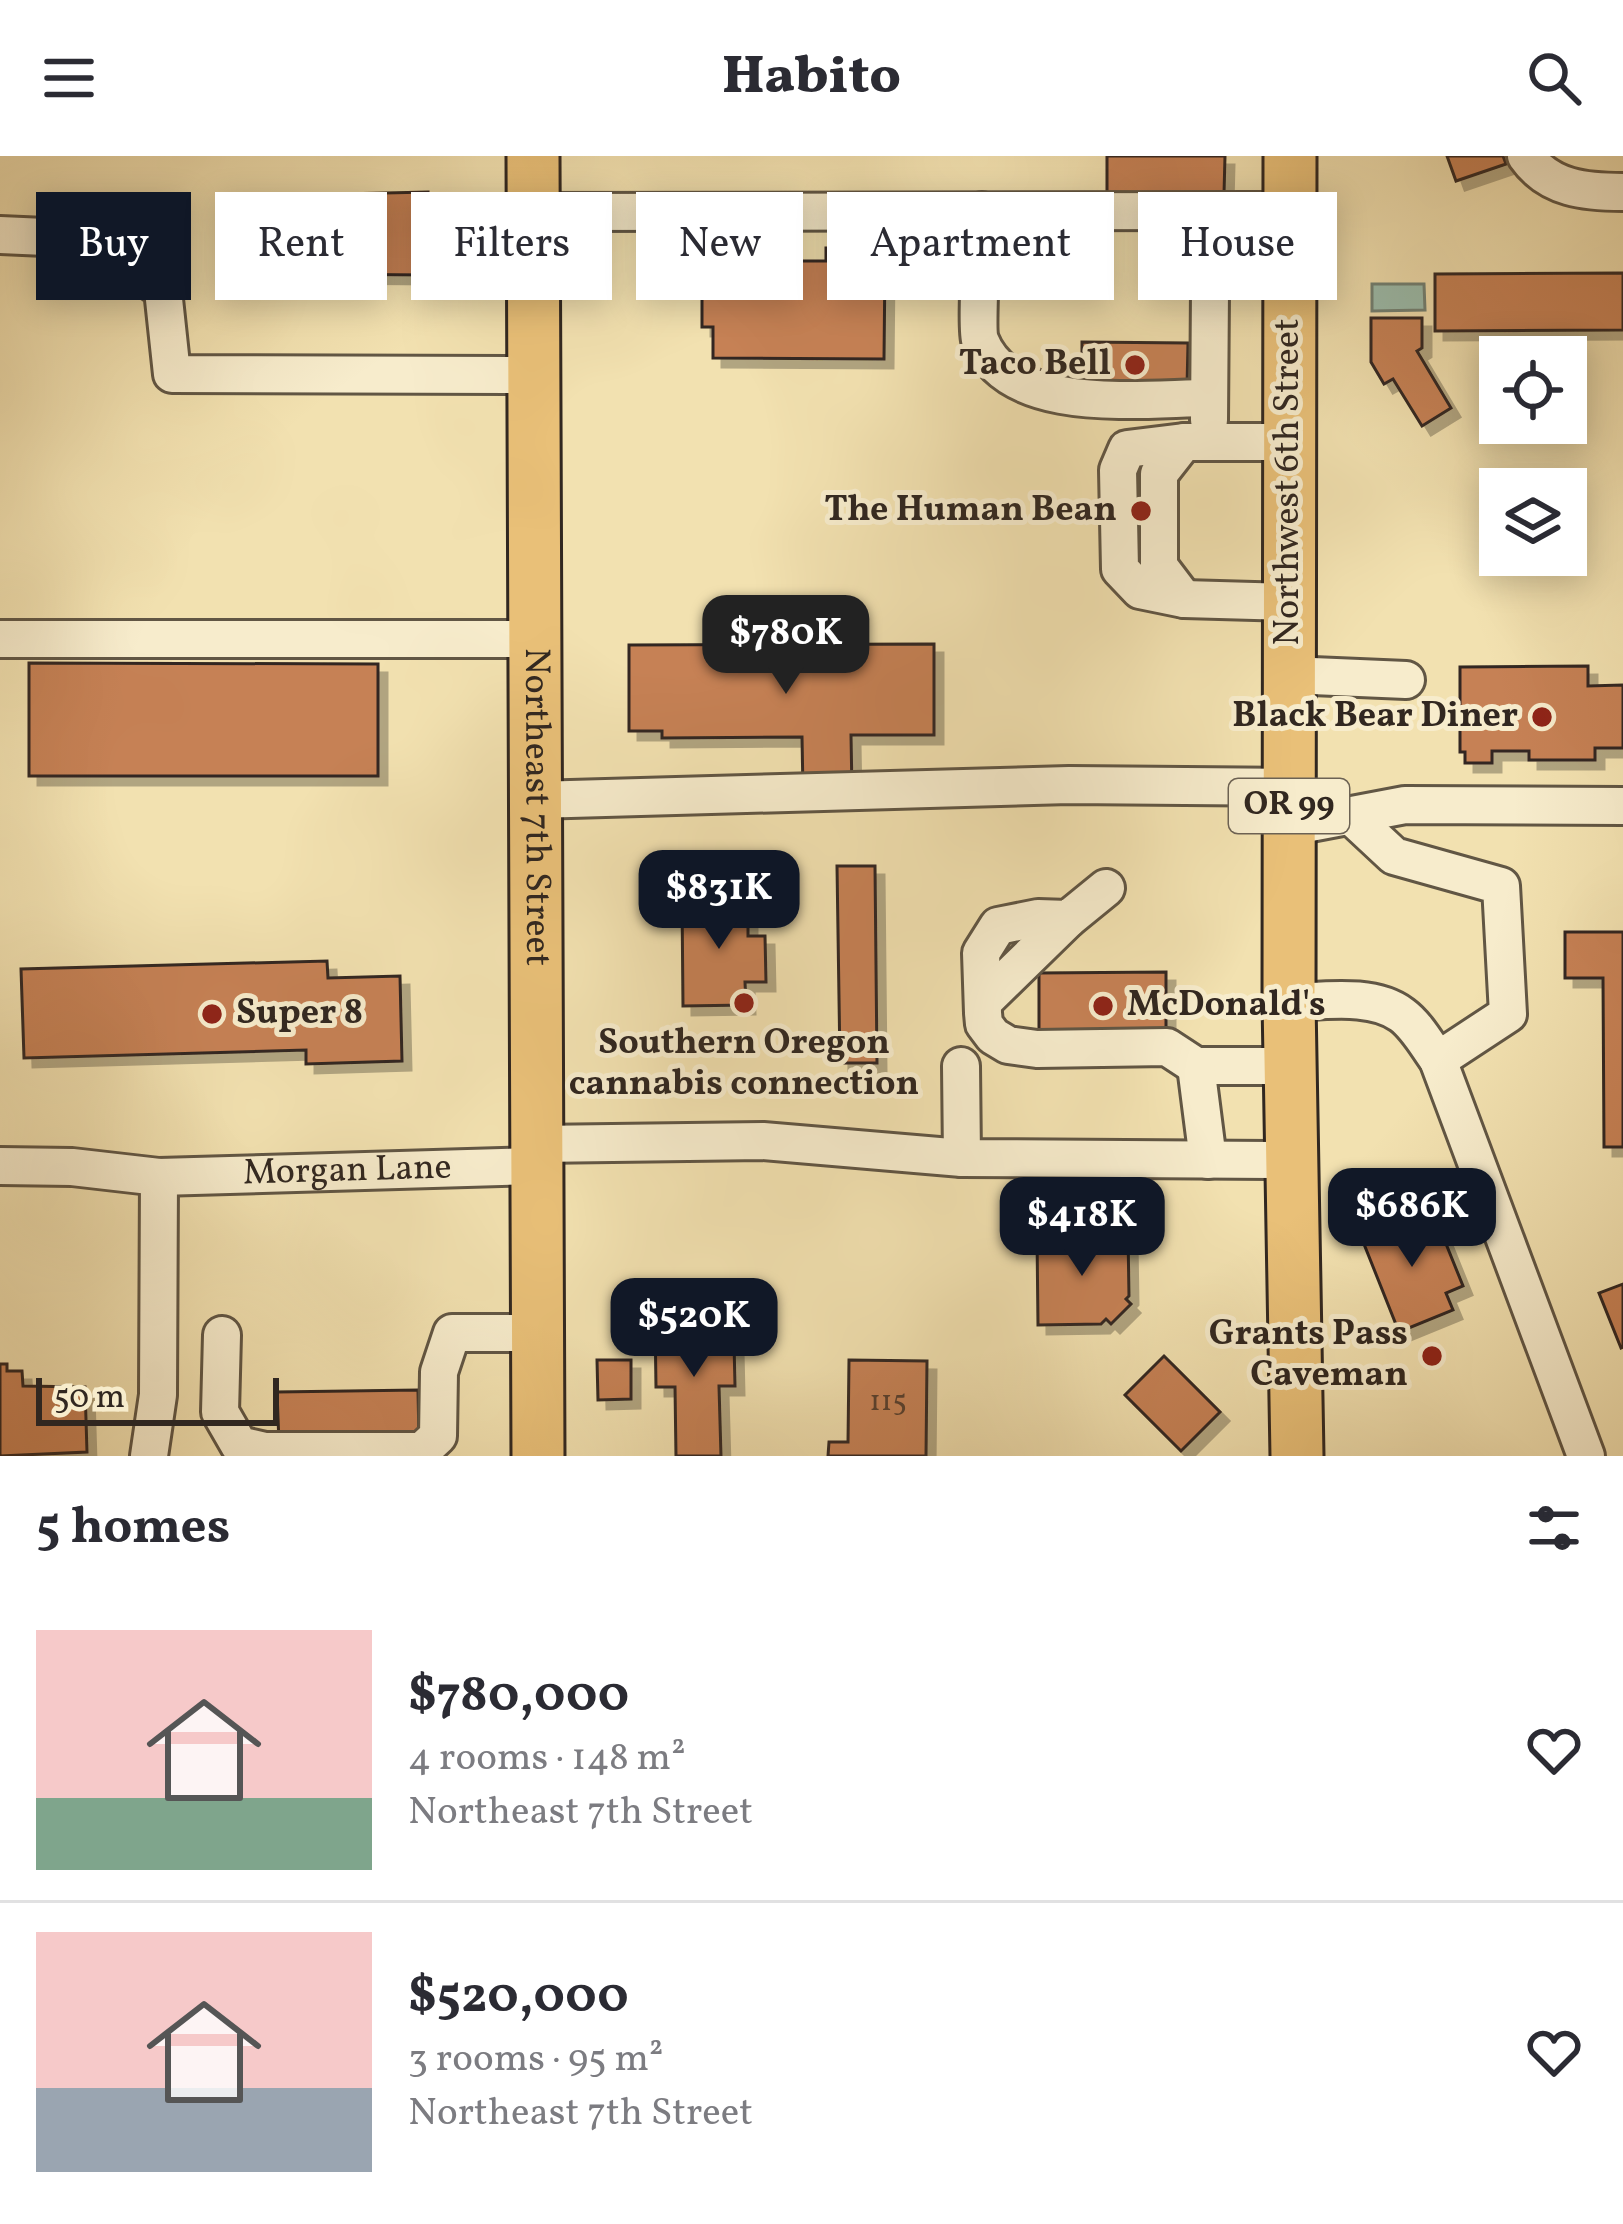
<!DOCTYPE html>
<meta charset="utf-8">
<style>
:root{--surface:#fff;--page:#f7f7f7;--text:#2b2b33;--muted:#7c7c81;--line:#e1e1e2;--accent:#111827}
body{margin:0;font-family:Vollkorn,serif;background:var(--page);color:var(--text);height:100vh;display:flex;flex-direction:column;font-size:45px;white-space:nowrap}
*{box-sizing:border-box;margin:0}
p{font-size:39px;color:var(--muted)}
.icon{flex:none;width:66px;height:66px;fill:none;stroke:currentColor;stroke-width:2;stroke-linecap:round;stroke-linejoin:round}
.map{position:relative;height:1300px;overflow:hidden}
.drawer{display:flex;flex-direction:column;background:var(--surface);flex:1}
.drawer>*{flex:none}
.guide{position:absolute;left:36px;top:36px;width:1551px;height:108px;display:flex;gap:24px}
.controls{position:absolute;left:1479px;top:180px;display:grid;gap:24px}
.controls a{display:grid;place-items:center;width:108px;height:108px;border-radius:0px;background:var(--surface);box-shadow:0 6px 30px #0003;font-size:60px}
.scale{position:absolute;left:36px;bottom:30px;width:243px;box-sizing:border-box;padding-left:12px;border:6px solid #312720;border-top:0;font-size:33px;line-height:42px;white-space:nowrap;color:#312720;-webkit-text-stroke:9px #f7eccc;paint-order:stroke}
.price{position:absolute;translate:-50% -102px;padding:0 27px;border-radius:24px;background:var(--accent);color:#fff;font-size:39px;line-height:78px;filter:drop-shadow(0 3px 6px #0008)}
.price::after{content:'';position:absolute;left:50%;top:72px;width:36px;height:27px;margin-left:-18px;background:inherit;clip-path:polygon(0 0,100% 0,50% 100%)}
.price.active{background:#222;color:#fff}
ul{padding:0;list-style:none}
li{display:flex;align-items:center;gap:36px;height:300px;padding:0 36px}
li+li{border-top:3px solid var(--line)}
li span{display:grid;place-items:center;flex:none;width:336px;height:240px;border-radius:0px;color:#555}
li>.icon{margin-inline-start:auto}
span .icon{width:144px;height:144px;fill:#fffc;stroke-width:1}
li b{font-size:51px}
h2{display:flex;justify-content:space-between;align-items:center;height:144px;padding:0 36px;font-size:51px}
.chip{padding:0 42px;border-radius:0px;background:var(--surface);box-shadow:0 6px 30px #0003;font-size:42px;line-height:108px}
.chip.active{background:var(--accent);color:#fff}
header{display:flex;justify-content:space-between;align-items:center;height:156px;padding:0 36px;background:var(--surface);font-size:54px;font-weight:800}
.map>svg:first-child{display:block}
.water{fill:#9bbdad;stroke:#718175;stroke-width:3}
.building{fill:#c68155;stroke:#312720;stroke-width:3;filter:url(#shadow)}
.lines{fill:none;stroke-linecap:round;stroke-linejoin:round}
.minor-casing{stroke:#615644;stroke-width:42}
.highway-casing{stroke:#312720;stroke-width:57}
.minor{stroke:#f7eccc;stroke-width:36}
.highway{stroke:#e9c078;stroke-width:51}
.poi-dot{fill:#8f2418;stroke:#f7eccc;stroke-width:4.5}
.labels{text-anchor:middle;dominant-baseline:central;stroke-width:10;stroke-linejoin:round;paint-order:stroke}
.number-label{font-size:30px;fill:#563e2d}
.shield{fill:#f7eccc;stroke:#6c6254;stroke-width:3}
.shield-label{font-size:33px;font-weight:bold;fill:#312720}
.poi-label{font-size:36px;font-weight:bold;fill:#312720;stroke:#f7eccc;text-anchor:end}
.street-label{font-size:36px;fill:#312720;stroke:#f7eccc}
</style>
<header><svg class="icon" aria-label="menu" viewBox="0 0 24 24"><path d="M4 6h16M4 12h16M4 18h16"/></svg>Habito<svg class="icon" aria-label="search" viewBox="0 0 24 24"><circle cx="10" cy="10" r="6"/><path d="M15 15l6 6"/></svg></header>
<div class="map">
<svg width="1623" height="1300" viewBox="0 0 1623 1300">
<defs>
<filter id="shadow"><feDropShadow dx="9" dy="9" stdDeviation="0" flood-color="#0004"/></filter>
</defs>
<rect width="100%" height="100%" fill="#f2e1b0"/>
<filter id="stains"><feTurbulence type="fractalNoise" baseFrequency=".00167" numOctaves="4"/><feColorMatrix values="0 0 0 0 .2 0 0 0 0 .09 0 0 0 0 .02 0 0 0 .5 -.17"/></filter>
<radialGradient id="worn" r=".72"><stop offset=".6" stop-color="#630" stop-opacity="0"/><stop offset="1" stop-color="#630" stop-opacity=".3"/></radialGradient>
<polygon class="water" points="1372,128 1424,128 1425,154 1372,155"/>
<g class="building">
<polygon points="1107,0 1225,0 1224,38 1107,36"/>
<polygon points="1447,0 1503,0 1506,8 1456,25"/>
<polygon points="428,36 428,46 433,45 434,111 428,111 428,119 299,118 296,89 288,89 287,62 298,61 298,39"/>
<polygon points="826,92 862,92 862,106 885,106 884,203 713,202 713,171 702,171 702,137 714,137 714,105 826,105"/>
<polygon points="1623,117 1623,174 1435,175 1435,118"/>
<polygon points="1371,162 1422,162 1422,192 1417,195 1451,252 1422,270 1393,223 1384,228 1371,206"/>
<polygon points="1082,186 1188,187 1187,231 1082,234"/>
<polygon points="1150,331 1150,379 1133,379 1132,332"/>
<polygon points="934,488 934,579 851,579 852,635 803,635 802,581 662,582 662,575 629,575 629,489"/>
<polygon points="29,507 378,508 378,620 29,620"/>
<polygon points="1588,510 1588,530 1623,529 1623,592 1595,592 1595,604 1529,604 1529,595 1492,595 1492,607 1465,607 1465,596 1460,596 1460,511"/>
<polygon points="837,710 875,710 877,907 840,907"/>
<polygon points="748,741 748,780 765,780 766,826 745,826 746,849 683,850 682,742"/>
<polygon points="1565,776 1623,776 1623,991 1604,991 1603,822 1565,822"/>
<polygon points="327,805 328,822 400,820 402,905 306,908 306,894 24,902 21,813"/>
<polygon points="1166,816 1166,883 1039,883 1039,817"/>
<polygon points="1402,1014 1408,1032 1396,1036 1389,1018"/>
<polygon points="1414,1056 1421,1074 1438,1068 1463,1130 1446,1137 1453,1154 1399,1176 1360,1078"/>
<polygon points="1128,1078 1129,1140 1126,1143 1131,1148 1111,1168 1106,1163 1101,1168 1038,1169 1037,1080"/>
<polygon points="1623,1128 1623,1191 1621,1192 1599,1137"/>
<polygon points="714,1161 715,1187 734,1187 735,1230 719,1230 721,1300 676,1300 675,1231 656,1231 655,1162"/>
<polygon points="1164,1200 1220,1256 1181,1295 1125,1239"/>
<polygon points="597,1204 631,1204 631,1243 598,1244"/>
<polygon points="849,1204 927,1205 926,1300 828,1300 829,1286 848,1286"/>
<polygon points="0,1208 7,1208 7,1215 22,1215 23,1230 85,1231 87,1296 0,1300"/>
<polygon points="418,1234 419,1284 279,1287 277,1236"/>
</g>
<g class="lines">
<g class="minor-casing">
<g id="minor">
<path d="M1526,0C1549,33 1586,36 1623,36"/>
<path d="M982,55C982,76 976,172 980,184C1010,261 1144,242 1209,242"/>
<polyline points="533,56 1290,55"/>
<polyline points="0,79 90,83 163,134 172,218 534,219"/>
<polyline points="1209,264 1210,134 1222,55"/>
<polyline points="1184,286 1159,318 1159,410 1184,443"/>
<polyline points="1289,446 1184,443 1140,434 1120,413 1118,314 1127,293 1184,286 1290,286"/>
<polyline points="0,483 535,483"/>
<polyline points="1289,519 1406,524"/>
<polyline points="535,644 1069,629 1289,631"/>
<polyline points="1350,659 1394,700 1501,730 1508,858 1438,904"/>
<polyline points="1289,671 1405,649 1623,650"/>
<polyline points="1106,732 1068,763 1038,762 998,770 981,797 983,857 984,868 993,880 1008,889 1037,893 1167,891 1196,910 1290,910"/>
<polyline points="983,846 1068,763"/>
<path d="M1289,846C1324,845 1373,837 1402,859C1417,870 1427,889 1438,904L1586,1300"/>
<polyline points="961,910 962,1002 1292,1004"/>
<polyline points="1196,910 1208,1004"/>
<polyline points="537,988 763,985 962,1002"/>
<path id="s1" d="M0,1010L72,1011L159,1021L537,1010"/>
<polyline points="222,1179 220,1256 239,1289 265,1295 422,1295 438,1280 439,1216 452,1177 538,1177"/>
<polyline points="149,1300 158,1239 159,1021"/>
</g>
</g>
<g class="highway-casing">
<g id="highway">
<path id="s2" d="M533,0L538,1300"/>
<polyline points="1290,0 1289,846 1297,1300"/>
</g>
</g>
<use href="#minor" class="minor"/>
<use href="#highway" class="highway"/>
</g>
<g class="poi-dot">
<circle cx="1135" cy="209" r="12"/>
<circle cx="1141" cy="355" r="12"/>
<circle cx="1542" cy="561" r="12"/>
<circle cx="744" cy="847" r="12"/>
<circle cx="1103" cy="850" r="12"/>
<circle cx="212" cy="858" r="12"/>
<circle cx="1432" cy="1200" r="12"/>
</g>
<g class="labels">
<g class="number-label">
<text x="888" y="1246">115</text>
</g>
<rect class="shield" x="1229" y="623" width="120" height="54" rx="9"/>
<g class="shield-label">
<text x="1289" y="650">OR 99</text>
</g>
<g class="poi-label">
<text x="1111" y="209">Taco Bell</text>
<text x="1117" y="355">The Human Bean</text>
<text x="1518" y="561">Black Bear Diner</text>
<text x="1127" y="850" text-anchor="start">McDonald's</text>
<text x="236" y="858" text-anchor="start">Super 8</text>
<text x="744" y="888" text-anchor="middle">Southern Oregon<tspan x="744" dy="41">cannabis connection</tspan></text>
<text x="1408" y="1179">Grants Pass<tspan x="1408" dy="41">Caveman</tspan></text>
</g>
<g class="street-label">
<text transform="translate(1289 326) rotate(-90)">Northwest 6th Street</text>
<text stroke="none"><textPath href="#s2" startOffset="651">Northeast 7th Street</textPath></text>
<text stroke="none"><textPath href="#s1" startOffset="348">Morgan Lane</textPath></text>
</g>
</g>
<rect width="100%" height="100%" filter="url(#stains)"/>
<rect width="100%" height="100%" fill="url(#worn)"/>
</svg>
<div class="controls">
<a><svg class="icon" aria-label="locate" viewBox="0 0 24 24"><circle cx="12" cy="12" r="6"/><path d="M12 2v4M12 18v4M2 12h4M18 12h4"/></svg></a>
<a><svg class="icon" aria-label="layers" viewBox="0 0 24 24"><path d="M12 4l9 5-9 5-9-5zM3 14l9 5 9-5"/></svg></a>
</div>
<div class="scale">50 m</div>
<b class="price active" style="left:786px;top:541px">$780K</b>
<b class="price" style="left:719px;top:796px">$831K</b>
<b class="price" style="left:1412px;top:1114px">$686K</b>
<b class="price" style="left:1082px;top:1123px">$418K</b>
<b class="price" style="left:694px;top:1224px">$520K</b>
<div class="guide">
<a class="chip active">Buy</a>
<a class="chip">Rent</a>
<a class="chip">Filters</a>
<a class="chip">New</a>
<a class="chip">Apartment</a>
<a class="chip">House</a>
</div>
</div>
<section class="drawer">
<h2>5 homes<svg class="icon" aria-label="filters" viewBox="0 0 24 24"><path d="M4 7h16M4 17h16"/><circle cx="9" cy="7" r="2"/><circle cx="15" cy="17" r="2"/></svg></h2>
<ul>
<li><span style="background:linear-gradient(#f6c9c9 70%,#7fa58c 0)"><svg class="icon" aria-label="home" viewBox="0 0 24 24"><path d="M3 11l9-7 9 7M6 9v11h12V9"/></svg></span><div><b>$780,000</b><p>4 rooms · 148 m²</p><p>Northeast 7th Street</p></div><svg class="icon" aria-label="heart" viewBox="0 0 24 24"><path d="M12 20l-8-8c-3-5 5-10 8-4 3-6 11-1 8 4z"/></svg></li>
<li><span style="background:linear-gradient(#f6c9c9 65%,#9aa5b1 0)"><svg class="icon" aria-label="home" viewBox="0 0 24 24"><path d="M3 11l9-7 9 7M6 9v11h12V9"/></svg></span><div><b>$520,000</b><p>3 rooms · 95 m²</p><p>Northeast 7th Street</p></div><svg class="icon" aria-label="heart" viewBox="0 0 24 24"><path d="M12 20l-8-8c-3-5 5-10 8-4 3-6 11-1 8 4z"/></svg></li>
</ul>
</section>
